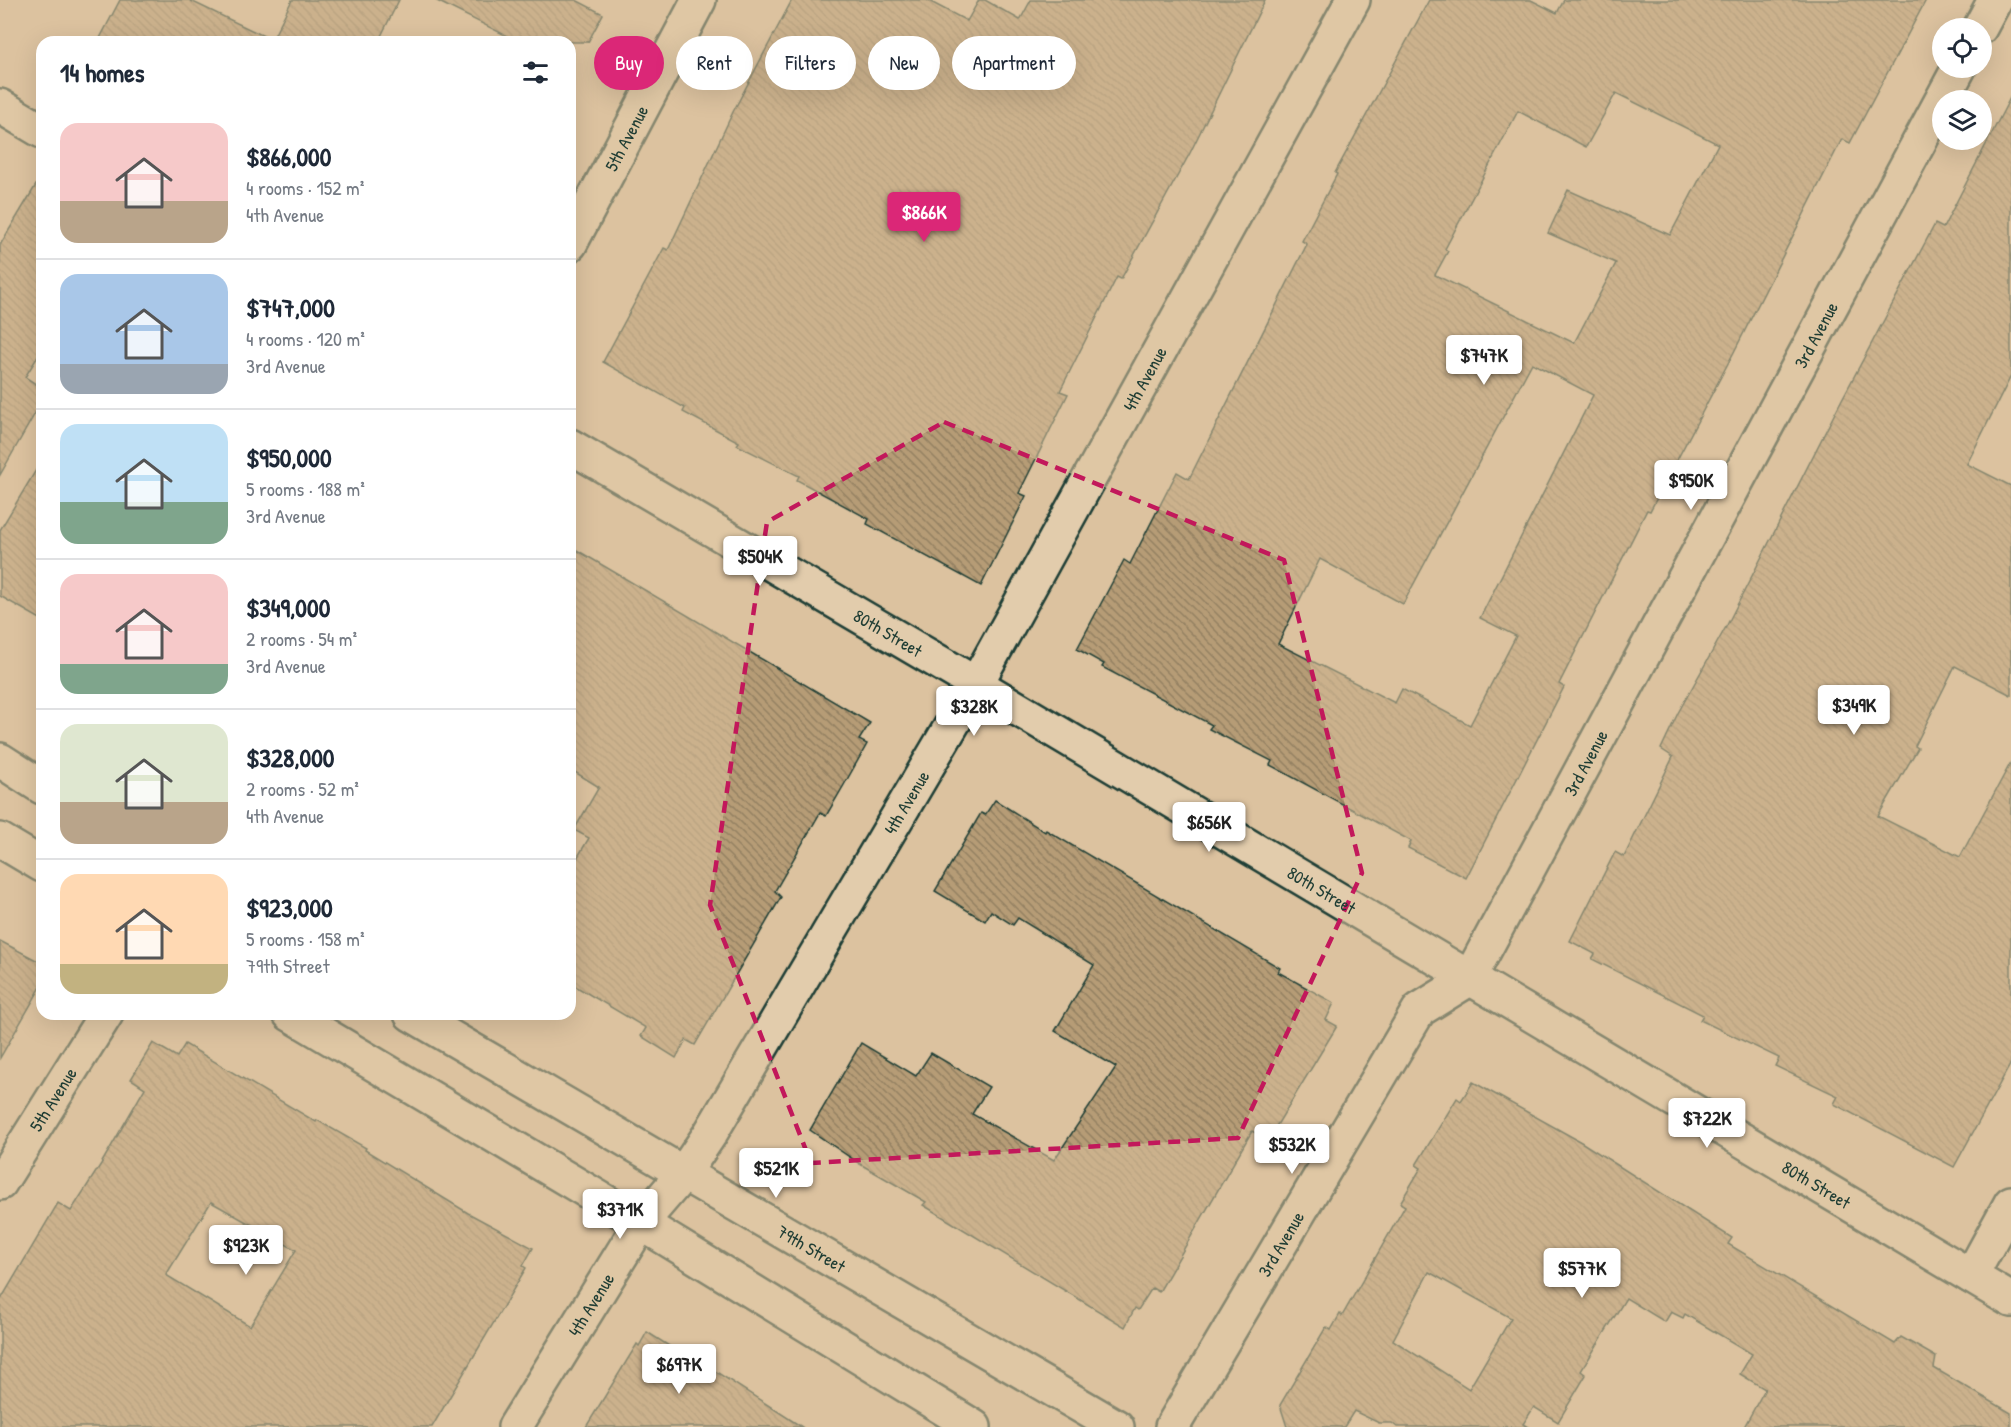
<!DOCTYPE html>
<meta charset="utf-8">
<style>
:root{--surface:#fff;--page:#f2f2f3;--text:#1f2937;--muted:#747a83;--line:#e0e1e3;--accent:#db2777}
body{margin:0;font-family:"Patrick Hand",sans-serif;background:var(--page);color:var(--text);height:100vh;display:flex;flex-direction:column;font-size:22px;white-space:nowrap}
*{box-sizing:border-box;margin:0}
p{font-size:20px;color:var(--muted)}
.icon{flex:none;width:33px;height:33px;fill:none;stroke:currentColor;stroke-width:2;stroke-linecap:round;stroke-linejoin:round}
.map{position:relative;flex:1;overflow:hidden}
.side{position:absolute;left:36px;top:36px;width:540px;height:984px;display:flex;flex-direction:column;background:var(--surface);border-radius:18px;box-shadow:0 6px 24px #0002}
.side>*{flex:none}
.banner{position:absolute;left:594px;top:36px;width:570px;height:54px;display:flex;gap:12px}
.fabs{position:absolute;left:1932px;top:18px;display:grid;gap:12px}
.fabs a{display:grid;place-items:center;width:60px;height:60px;border-radius:50%;background:var(--surface);box-shadow:0 6px 24px #0002;font-size:30px}
.price{position:absolute;translate:-50% -51px;padding:0 14px;border-radius:6px;background:#fff;color:#222;font-size:20px;line-height:39px;filter:drop-shadow(0 2px 3px #0008)}
.price::after{content:'';position:absolute;left:50%;top:36px;width:18px;height:14px;margin-left:-9px;background:inherit;clip-path:polygon(0 0,100% 0,50% 100%)}
.price.on{background:var(--accent);color:#fff}
ul{padding:0;list-style:none}
li{display:flex;align-items:center;gap:18px;height:150px;padding:0 24px}
li+li{border-top:2px solid var(--line)}
li span{display:grid;place-items:center;flex:none;width:168px;height:120px;border-radius:18px;color:#555}
li>.icon{margin-inline-start:auto}
span .icon{width:72px;height:72px;fill:#fffc;stroke-width:1}
li b{font-size:26px}
h2{display:flex;justify-content:space-between;align-items:center;height:72px;padding:0 24px;font-size:26px}
.tag{padding:0 21px;border-radius:27px;background:var(--surface);box-shadow:0 6px 24px #0002;font-size:21px;line-height:54px}
.tag.on{background:var(--accent);color:#fff}
.map>svg:first-child{display:block}
.building{fill:url(#building-back-hatch);stroke:#1f3d34;stroke-width:1.5;fill-rule:evenodd}
.lines{fill:none;stroke-linecap:round;stroke-linejoin:round}
.minor-casing{stroke:#1f3d34;stroke-width:38}
.tertiary-casing{stroke:#1f3d34;stroke-width:38}
.minor{stroke:#e2ccac;stroke-width:33}
.tertiary{stroke:#e2ccac;stroke-width:33}
.marked{fill:none;stroke:#c2185b;stroke-width:4.5;stroke-dasharray:12 8;stroke-linejoin:round}
.labels{text-anchor:middle;dominant-baseline:central;stroke-width:6;stroke-linejoin:round;paint-order:stroke}
.street-label{font-size:18px;fill:#1f3d34;stroke:#e2ccac}
</style>
<div class="map">
<svg width="2011" height="1427" viewBox="0 0 2011 1427">
<defs>
<pattern id="building-back-hatch" width="6" height="6" patternUnits="userSpaceOnUse" patternTransform="scale(1.5)"><rect width="6" height="6" fill="#b69c76"/><path d="M-1 5l2 2M0 0l6 6M5-1l2 2" fill="none" stroke="#938062"/></pattern>
</defs>
<rect width="100%" height="100%" fill="#dcc29f"/>
<filter id="ink" filterUnits="userSpaceOnUse"><feTurbulence type="fractalNoise" baseFrequency=".0167" numOctaves="2"/><feDisplacementMap in="SourceGraphic" scale="12" xChannelSelector="R" yChannelSelector="G"/><feConvolveMatrix kernelMatrix="1 2 1 2 8 2 1 2 1" color-interpolation-filters="sRGB"/></filter>
<g filter="url(#ink)">
<g class="building">
<polygon points="120,0 189,0 272,40 292,0 399,0 378,42 98,42"/>
<polygon points="435,0 576,0 603,14 588,42 519,42"/>
<polygon points="792,0 927,0 967,21 979,0 985,0 1020,20 1031,0 1265,0 1190,153 1121,279 1117,277 1060,391 1068,394 1019,493 1026,496 981,586 867,524 869,519 797,480 799,476 737,445 739,442 683,412 685,408 603,362 664,248 668,250 733,112"/>
<path d="M1429,0H1531L1557,13L1564,0H1926L1850,143L1842,139L1734,352L1650,511L1647,510L1559,684L1564,687L1466,878L1408,848L1411,841L1270,765L1272,761L1209,729L1212,725L1102,667L1104,664L1077,649L1124,560L1130,564L1177,472L1189,479L1307,244L1302,241L1337,174L1335,173ZM1616,93L1718,144L1670,235L1568,190L1548,233L1616,263L1574,343L1435,275L1448,251L1445,249L1518,111L1586,147ZM1532,363L1593,395L1480,618L1516,636L1470,725L1402,689L1395,703L1278,644L1320,559L1403,604Z"/>
<polygon points="2011,96 2011,376 1967,464 2011,486 2011,695 1955,666 1915,746 1918,748 1878,816 1960,857 2011,762 2011,1063 1954,1167 1834,1104 1838,1096 1775,1066 1779,1058 1700,1020 1703,1015 1592,959 1595,954 1570,941 1615,852 1624,857 1673,757 1661,749 1678,713 1727,625 1840,403 1935,224 1943,228"/>
<polygon points="42,175 42,350 25,377 42,388 42,401 0,475 0,245"/>
<polygon points="42,460 42,620 0,596 0,530"/>
<polygon points="570,546 870,723 859,740 867,744 844,785 826,816 820,813 775,891 781,897 695,1045 686,1040 676,1058 641,1036 646,1028 570,983 570,870 589,838 574,830 599,787 570,769"/>
<polygon points="995,800 1045,832 1046,830 1280,968 1278,972 1334,1003 1326,1020 1337,1026 1268,1140 1252,1131 1159,1292 1152,1288 1138,1310 1135,1308 1125,1327 923,1205 926,1202 860,1164 810,1130 861,1043 916,1076 931,1053 989,1087 972,1114 1054,1160 1116,1067 1055,1031 1094,965 1018,918 1013,925 991,911 985,921 935,891 981,813 985,815"/>
<polygon points="0,941 42,963 42,985 0,1058"/>
<path d="M153,1043L177,1057L185,1044L316,1122L317,1120L366,1148L365,1150L468,1213L533,1248L523,1266L526,1268L432,1427H0V1301L58,1203L71,1211L101,1164L145,1088L131,1079ZM211,1202L296,1250L250,1326L166,1275Z"/>
<path d="M1473,1082L1581,1142L1732,1238L1728,1244L1895,1344L1901,1337L1936,1357L1934,1368L2011,1413V1427H1744L1765,1389L1740,1374L1752,1354L1685,1314L1683,1318L1671,1312L1665,1322L1626,1298L1581,1371L1586,1375L1558,1422L1534,1407L1523,1424L1528,1427H1397L1392,1423H1379L1354,1411L1344,1427H1287L1280,1405L1326,1327L1331,1330L1340,1314L1342,1316L1405,1206L1400,1203L1421,1168L1416,1165L1457,1098L1461,1101ZM1429,1272L1511,1318L1469,1389L1393,1340Z"/>
<polygon points="647,1332 713,1374 715,1371 802,1427 586,1427 637,1344 639,1346"/>
</g>
<g class="lines">
<g class="minor-casing">
<g id="minor">
<polyline points="1980,28 1995,0"/>
<polyline points="0,106 42,131"/>
<path id="s1" d="M570,244L699,0"/>
<path id="s2" d="M570,446L976,684L2011,1300"/>
<path id="s3" d="M0,1183L106,1014"/>
<polyline points="1971,1276 2011,1203"/>
<path id="s4" d="M515,1427L641,1223L683,1174L710,1134L976,684L1353,0"/>
<path id="s5" d="M1172,1427L1419,1010L1469,979L1959,68"/>
</g>
</g>
<g class="tertiary-casing">
<g id="tertiary">
<polyline points="0,760 42,787"/>
<polyline points="0,840 42,865"/>
<polyline points="290,1014 641,1223 974,1427"/>
<path id="s6" d="M411,1014L1117,1427"/>
</g>
</g>
<use href="#minor" class="minor"/>
<use href="#tertiary" class="tertiary"/>
</g>
</g>
<path d="M0 0H2011V1427H0ZM944,422L1284,560L1362,873L1238,1138L811,1163L710,905L767,522Z" fill="#dcc29f" fill-opacity=".55" fill-rule="evenodd"/>
<path class="marked" d="M944,422L1284,560L1362,873L1238,1138L811,1163L710,905L767,522Z"/>
<g class="labels">
<g class="street-label">
<text stroke="none"><textPath href="#s1" startOffset="120">5th Avenue</textPath></text>
<text stroke="none"><textPath href="#s5" startOffset="1275">3rd Avenue</textPath></text>
<text stroke="none"><textPath href="#s4" startOffset="1224">4th Avenue</textPath></text>
<text stroke="none"><textPath href="#s2" startOffset="369">80th Street</textPath></text>
<text stroke="none"><textPath href="#s5" startOffset="789">3rd Avenue</textPath></text>
<text stroke="none"><textPath href="#s4" startOffset="738">4th Avenue</textPath></text>
<text stroke="none"><textPath href="#s2" startOffset="873">80th Street</textPath></text>
<text stroke="none"><textPath href="#s3" startOffset="99">5th Avenue</textPath></text>
<text stroke="none"><textPath href="#s2" startOffset="1449">80th Street</textPath></text>
<text stroke="none"><textPath href="#s5" startOffset="213">3rd Avenue</textPath></text>
<text stroke="none"><textPath href="#s6" startOffset="464">79th Street</textPath></text>
<text stroke="none"><textPath href="#s4" startOffset="144">4th Avenue</textPath></text>
</g>
</g>
</svg>
<div class="fabs">
<a><svg class="icon" aria-label="locate" viewBox="0 0 24 24"><circle cx="12" cy="12" r="6"/><path d="M12 2v4M12 18v4M2 12h4M18 12h4"/></svg></a>
<a><svg class="icon" aria-label="layers" viewBox="0 0 24 24"><path d="M12 4l9 5-9 5-9-5zM3 14l9 5 9-5"/></svg></a>
</div>
<b class="price on" style="left:924px;top:243px">$866K</b>
<b class="price" style="left:1484px;top:386px">$747K</b>
<b class="price" style="left:1691px;top:511px">$950K</b>
<b class="price" style="left:760px;top:587px">$504K</b>
<b class="price" style="left:1854px;top:736px">$349K</b>
<b class="price" style="left:974px;top:737px">$328K</b>
<b class="price" style="left:1209px;top:853px">$656K</b>
<b class="price" style="left:1707px;top:1149px">$722K</b>
<b class="price" style="left:1292px;top:1175px">$532K</b>
<b class="price" style="left:776px;top:1199px">$521K</b>
<b class="price" style="left:620px;top:1240px">$371K</b>
<b class="price" style="left:246px;top:1276px">$923K</b>
<b class="price" style="left:1582px;top:1299px">$577K</b>
<b class="price" style="left:679px;top:1395px">$697K</b>
<div class="banner">
<a class="tag on">Buy</a>
<a class="tag">Rent</a>
<a class="tag">Filters</a>
<a class="tag">New</a>
<a class="tag">Apartment</a>
</div>
<section class="side">
<h2>14 homes<svg class="icon" aria-label="filters" viewBox="0 0 24 24"><path d="M4 7h16M4 17h16"/><circle cx="9" cy="7" r="2"/><circle cx="15" cy="17" r="2"/></svg></h2>
<ul>
<li><span style="background:linear-gradient(#f6c9c9 65%,#b9a48a 0)"><svg class="icon" aria-label="home" viewBox="0 0 24 24"><path d="M3 11l9-7 9 7M6 9v11h12V9"/></svg></span><div><b>$866,000</b><p>4 rooms · 152 m²</p><p>4th Avenue</p></div></li>
<li><span style="background:linear-gradient(#a9c7e8 75%,#9aa5b1 0)"><svg class="icon" aria-label="home" viewBox="0 0 24 24"><path d="M3 11l9-7 9 7M6 9v11h12V9"/></svg></span><div><b>$747,000</b><p>4 rooms · 120 m²</p><p>3rd Avenue</p></div></li>
<li><span style="background:linear-gradient(#bfe0f5 65%,#7fa58c 0)"><svg class="icon" aria-label="home" viewBox="0 0 24 24"><path d="M3 11l9-7 9 7M6 9v11h12V9"/></svg></span><div><b>$950,000</b><p>5 rooms · 188 m²</p><p>3rd Avenue</p></div></li>
<li><span style="background:linear-gradient(#f6c9c9 75%,#7fa58c 0)"><svg class="icon" aria-label="home" viewBox="0 0 24 24"><path d="M3 11l9-7 9 7M6 9v11h12V9"/></svg></span><div><b>$349,000</b><p>2 rooms · 54 m²</p><p>3rd Avenue</p></div></li>
<li><span style="background:linear-gradient(#dfe7d0 65%,#b9a48a 0)"><svg class="icon" aria-label="home" viewBox="0 0 24 24"><path d="M3 11l9-7 9 7M6 9v11h12V9"/></svg></span><div><b>$328,000</b><p>2 rooms · 52 m²</p><p>4th Avenue</p></div></li>
<li><span style="background:linear-gradient(#ffd9b3 75%,#c2b280 0)"><svg class="icon" aria-label="home" viewBox="0 0 24 24"><path d="M3 11l9-7 9 7M6 9v11h12V9"/></svg></span><div><b>$923,000</b><p>5 rooms · 158 m²</p><p>79th Street</p></div></li>
</ul>
</section>
</div>
